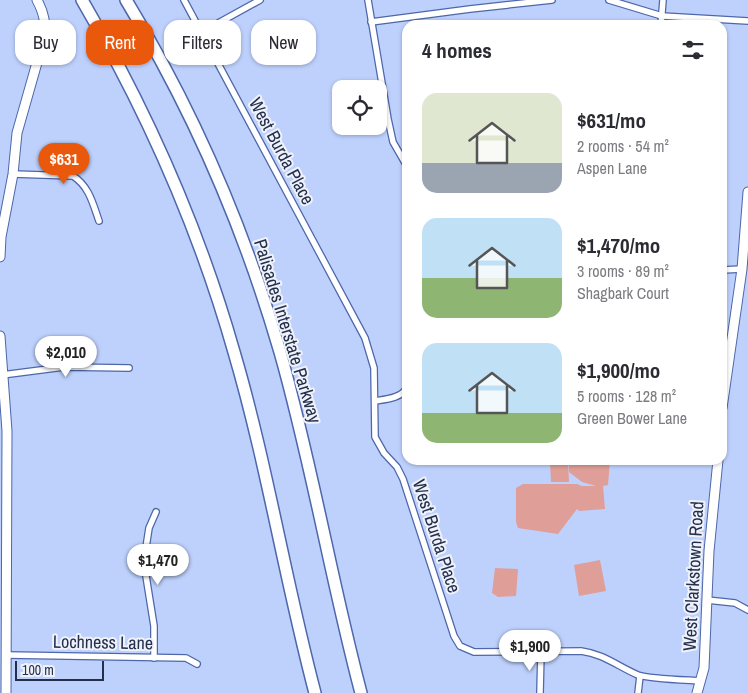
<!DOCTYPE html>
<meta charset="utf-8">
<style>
:root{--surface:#fff;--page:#f7f7f7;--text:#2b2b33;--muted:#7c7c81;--accent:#ea580c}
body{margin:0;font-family:"Archivo Narrow",sans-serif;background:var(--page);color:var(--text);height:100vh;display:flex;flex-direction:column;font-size:19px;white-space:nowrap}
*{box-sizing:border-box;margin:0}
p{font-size:16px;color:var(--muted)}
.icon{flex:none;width:28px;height:28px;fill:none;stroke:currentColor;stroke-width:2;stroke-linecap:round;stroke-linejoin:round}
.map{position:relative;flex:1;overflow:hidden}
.panel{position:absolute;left:402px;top:20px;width:325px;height:445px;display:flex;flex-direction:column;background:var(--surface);border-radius:15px;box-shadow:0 1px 4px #0004}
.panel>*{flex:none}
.hud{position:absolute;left:15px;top:20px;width:312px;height:45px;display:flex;gap:10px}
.controls{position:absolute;left:332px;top:80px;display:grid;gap:10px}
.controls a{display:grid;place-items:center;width:55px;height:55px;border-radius:10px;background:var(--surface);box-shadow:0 1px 4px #0004;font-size:25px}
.scale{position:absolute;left:15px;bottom:12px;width:89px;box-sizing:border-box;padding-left:5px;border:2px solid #232f4b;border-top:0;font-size:14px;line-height:18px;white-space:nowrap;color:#232f4b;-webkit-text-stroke:4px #eff2fa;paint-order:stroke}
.price{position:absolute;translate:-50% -42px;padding:0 11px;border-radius:18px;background:#fff;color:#222;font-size:16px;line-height:32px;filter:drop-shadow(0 1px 2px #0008)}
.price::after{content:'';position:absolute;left:50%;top:30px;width:15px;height:11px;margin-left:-8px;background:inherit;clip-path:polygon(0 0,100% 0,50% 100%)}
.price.selected{background:var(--accent);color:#fff}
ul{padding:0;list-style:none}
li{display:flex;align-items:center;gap:15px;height:125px;padding:0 20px}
li span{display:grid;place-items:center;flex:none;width:140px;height:100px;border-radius:15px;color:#555}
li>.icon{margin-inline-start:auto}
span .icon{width:60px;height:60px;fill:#fffc;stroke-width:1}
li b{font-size:21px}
h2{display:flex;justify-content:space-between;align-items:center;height:60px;padding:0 20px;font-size:21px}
.pill{padding:0 18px;border-radius:15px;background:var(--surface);box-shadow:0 1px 4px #0004;font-size:18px;line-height:45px}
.pill.selected{background:var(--accent);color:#fff}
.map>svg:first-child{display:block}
.green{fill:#df9e97}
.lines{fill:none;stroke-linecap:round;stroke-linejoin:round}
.street-casing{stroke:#4d67a9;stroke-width:8}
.secondary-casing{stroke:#4d67a9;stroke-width:11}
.highway-casing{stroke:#4d67a9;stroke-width:14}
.street{stroke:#fff;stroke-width:5.5}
.secondary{stroke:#fff;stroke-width:9}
.highway{stroke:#fff;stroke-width:11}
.labels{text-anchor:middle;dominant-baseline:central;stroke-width:4;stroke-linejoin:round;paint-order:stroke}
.street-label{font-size:18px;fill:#232f4b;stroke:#eff2fa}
</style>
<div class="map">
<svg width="748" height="693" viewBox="0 0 748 693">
<rect width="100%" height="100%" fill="#bed1fd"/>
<g class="green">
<polygon points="569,460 610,460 608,485 603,486 605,509 579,511 577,509 558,534 518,528 516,522 516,488 523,484 577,484 582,486 596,486 582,482 569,472"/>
<polygon points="568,461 569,482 551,482 550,462"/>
<polygon points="600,560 606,591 579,596 574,565"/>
<polygon points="495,568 518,569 516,596 498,597 492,593"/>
</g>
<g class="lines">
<g class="street-casing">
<g id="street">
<path d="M184,0L365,338L374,368L375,437L384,453L397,467L403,479L454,636L460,646L474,652L581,651C604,654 617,666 638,675C650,679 686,680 701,681"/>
<polyline points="368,0 388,119 393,142 408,168"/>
<polyline points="609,0 662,16 748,21"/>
<polyline points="371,22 470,9 552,0"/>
<polyline points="661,25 663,0"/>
<polyline points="202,32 260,0"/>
<path d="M13,174L73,176C89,186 93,204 99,221"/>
<polyline points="722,270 742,269"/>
<polyline points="2,375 64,367 129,368"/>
<path d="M375,401C388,399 401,398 408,387"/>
<polyline points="707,600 735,603 748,610"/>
<polyline points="7,655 186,658 197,664"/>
<polyline points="154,658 154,626 146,576 145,554 149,528 156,512"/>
<polyline points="540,693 541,652"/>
<polyline points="638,693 640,676"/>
</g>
</g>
<g class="secondary-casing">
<g id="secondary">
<path d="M0,257L1,237L13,174L17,133L44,38C46,23 44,13 37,0"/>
<polyline points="0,336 7,431 6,693"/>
<polyline points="722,408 742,269 748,192"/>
<polyline points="697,693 704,668 709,551 718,460"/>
</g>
</g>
<g class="highway-casing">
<g id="highway">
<path d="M82,0C147,111 199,229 234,352C267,464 285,580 315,693"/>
<path d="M126,0C193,110 244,228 280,352C312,464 331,580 361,693"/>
</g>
</g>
<use href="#street" class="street"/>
<use href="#secondary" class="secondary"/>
<use href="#highway" class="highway"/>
</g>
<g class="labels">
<g class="street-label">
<text transform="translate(282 151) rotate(62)">West Burda Place</text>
<text transform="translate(288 331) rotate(73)">Palisades Interstate Parkway</text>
<text transform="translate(437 536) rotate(72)">West Burda Place</text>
<text transform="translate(693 576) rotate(-87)">West Clarkstown Road</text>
<text transform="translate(103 642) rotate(1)">Lochness Lane</text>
</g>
</g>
</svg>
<div class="controls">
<a><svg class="icon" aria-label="locate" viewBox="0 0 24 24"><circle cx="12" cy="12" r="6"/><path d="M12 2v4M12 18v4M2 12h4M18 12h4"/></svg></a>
</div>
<div class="scale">100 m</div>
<b class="price selected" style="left:64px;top:185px">$631</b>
<b class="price" style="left:66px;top:378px">$2,010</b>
<b class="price" style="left:158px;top:586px">$1,470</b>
<b class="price" style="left:530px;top:672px">$1,900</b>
<div class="hud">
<a class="pill">Buy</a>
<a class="pill selected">Rent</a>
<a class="pill">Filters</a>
<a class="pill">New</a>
</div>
<section class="panel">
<h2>4 homes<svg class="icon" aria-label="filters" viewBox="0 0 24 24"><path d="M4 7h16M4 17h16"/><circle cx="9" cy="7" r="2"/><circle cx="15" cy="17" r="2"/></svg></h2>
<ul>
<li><span style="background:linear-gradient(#dfe7d0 70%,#9aa5b1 0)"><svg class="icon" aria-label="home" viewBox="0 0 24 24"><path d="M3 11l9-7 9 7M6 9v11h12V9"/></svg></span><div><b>$631/mo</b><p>2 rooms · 54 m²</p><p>Aspen Lane</p></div></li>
<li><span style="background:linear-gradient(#bfe0f5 60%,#8fb573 0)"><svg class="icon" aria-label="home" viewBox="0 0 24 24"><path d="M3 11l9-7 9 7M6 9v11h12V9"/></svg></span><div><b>$1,470/mo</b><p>3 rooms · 89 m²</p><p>Shagbark Court</p></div></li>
<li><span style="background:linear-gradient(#bfe0f5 70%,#8fb573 0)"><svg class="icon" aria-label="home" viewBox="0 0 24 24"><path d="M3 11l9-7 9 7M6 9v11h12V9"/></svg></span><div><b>$1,900/mo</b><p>5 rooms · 128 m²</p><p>Green Bower Lane</p></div></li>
</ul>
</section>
</div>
